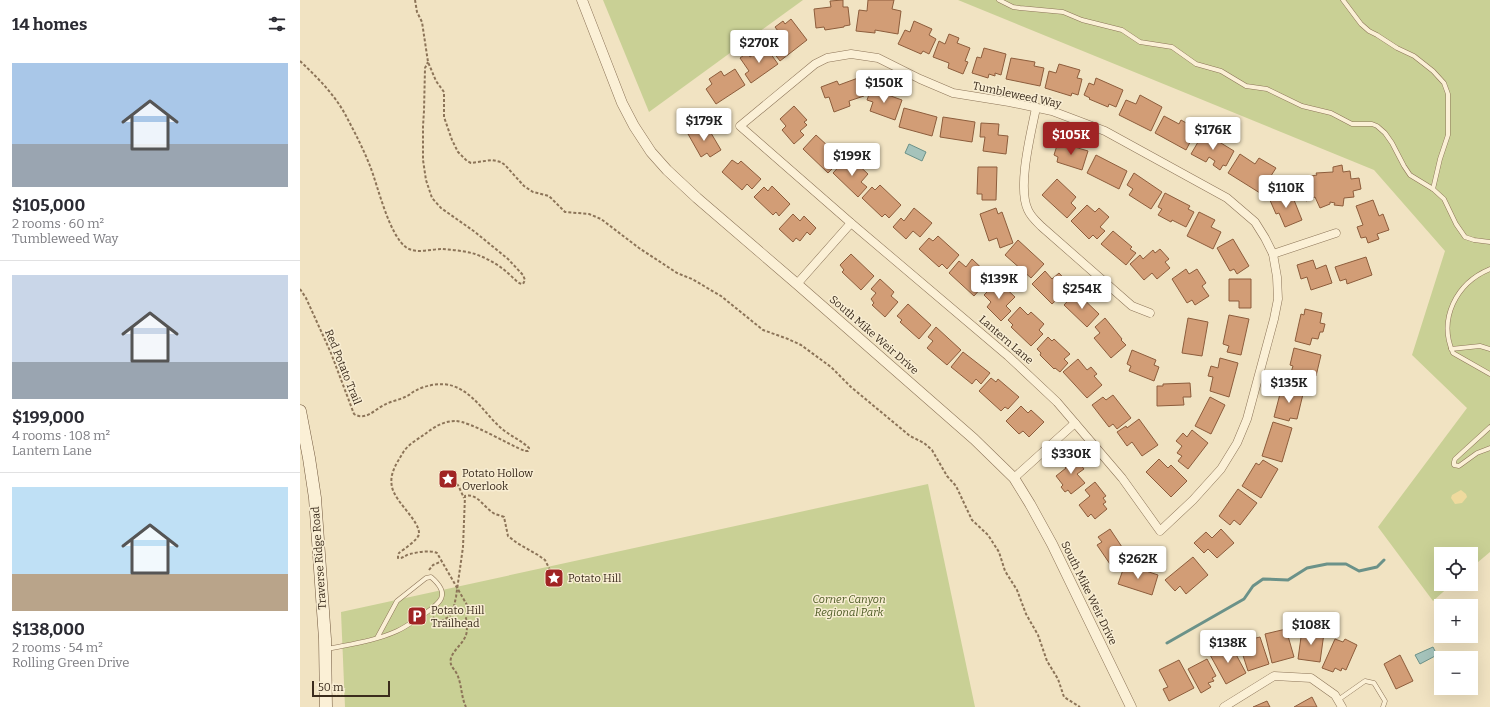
<!DOCTYPE html>
<meta charset="utf-8">
<style>
:root{--surface:#fff;--page:#f7f7f7;--text:#2b2b33;--muted:#7c7c81;--line:#e1e1e2;--accent:#a02424}
body{margin:0;font-family:Bitter,serif;background:var(--page);color:var(--text);height:100vh;display:flex;flex-direction:column;font-size:15px;white-space:nowrap}
*{box-sizing:border-box;margin:0}
p{font-size:13px;color:var(--muted)}
.icon{flex:none;width:22px;height:22px;fill:none;stroke:currentColor;stroke-width:2;stroke-linecap:round;stroke-linejoin:round}
.map{position:relative;flex:1;overflow:hidden}
.panel{display:flex;flex-direction:column;background:var(--surface);width:300px}
.panel>*{flex:none}
.buttons{position:absolute;left:1134px;top:547px;display:grid;gap:8px}
.buttons a{display:grid;place-items:center;width:44px;height:44px;border-radius:0px;background:var(--surface);box-shadow:0 4px 16px #0002;font-size:20px}
.scale{position:absolute;left:12px;bottom:10px;width:78px;box-sizing:border-box;padding-left:4px;border:2px solid #3b2c1d;border-top:0;font-size:11px;line-height:14px;white-space:nowrap;color:#3b2c1d;-webkit-text-stroke:3px #f8edd2;paint-order:stroke}
.price{position:absolute;translate:-50% -34px;padding:0 9px;border-radius:4px;background:#fff;color:#222;font-size:13px;line-height:26px;filter:drop-shadow(0 1px 2px #0008)}
.price::after{content:'';position:absolute;left:50%;top:24px;width:12px;height:9px;margin-left:-6px;background:inherit;clip-path:polygon(0 0,100% 0,50% 100%)}
.price.on{background:var(--accent);color:#fff}
ul{padding:0;list-style:none}
li{display:grid;align-content:center;gap:8px;height:212px;padding:0 12px}
li+li{border-top:1px solid var(--line)}
li span{display:grid;place-items:center;height:124px;border-radius:0px;color:#555}
li>.icon{margin-inline-start:auto}
span .icon{width:72px;height:72px;fill:#fffc;stroke-width:1}
li b{font-size:17px}
h2{display:flex;justify-content:space-between;align-items:center;height:48px;padding:0 12px;font-size:17px}
main{display:flex;flex:1;min-height:0}
.map>svg:first-child{display:block}
.green{fill:#c9d095}
.sand{fill:#efda9e}
.water{fill:#a5c3bb;stroke:#6b9289}
.lines{fill:none;stroke-linecap:round;stroke-linejoin:round}
.stream{stroke:#6b9289;stroke-width:3}
.building{fill:#d29d76;stroke:#8d5d3c}
.service-casing{stroke:#8c7458;stroke-width:5}
.minor-casing{stroke:#8c7458;stroke-width:9}
.tertiary-casing{stroke:#8c7458;stroke-width:11}
.secondary-casing{stroke:#6e553b;stroke-width:13}
.path{stroke:#8c7458;stroke-width:2;stroke-dasharray:3 2;stroke-linecap:butt}
.service{stroke:#fbf0d6;stroke-width:4}
.minor{stroke:#fbf0d6;stroke-width:8}
.tertiary{stroke:#fbf0d6;stroke-width:10}
.secondary{stroke:#fbf0d6;stroke-width:12}
.labels{text-anchor:middle;dominant-baseline:central;stroke-width:3;stroke-linejoin:round;paint-order:stroke}
.street-label{font-size:11px;fill:#3b2c1d;stroke:#f8edd2}
.poi-label{font-size:11px;fill:#3b2c1d;stroke:#f8edd2;text-anchor:start}
.park-label{font-size:11px;font-style:italic;fill:#4b5922;stroke:#f8edd2}
</style>
<main>
<section class="panel">
<h2>14 homes<svg class="icon" aria-label="filters" viewBox="0 0 24 24"><path d="M4 7h16M4 17h16"/><circle cx="9" cy="7" r="2"/><circle cx="15" cy="17" r="2"/></svg></h2>
<ul>
<li><span style="background:linear-gradient(#a9c7e8 65%,#9aa5b1 0)"><svg class="icon" aria-label="home" viewBox="0 0 24 24"><path d="M3 11l9-7 9 7M6 9v11h12V9"/></svg></span><div><b>$105,000</b><p>2 rooms · 60 m²</p><p>Tumbleweed Way</p></div></li>
<li><span style="background:linear-gradient(#c9d6e8 70%,#9aa5b1 0)"><svg class="icon" aria-label="home" viewBox="0 0 24 24"><path d="M3 11l9-7 9 7M6 9v11h12V9"/></svg></span><div><b>$199,000</b><p>4 rooms · 108 m²</p><p>Lantern Lane</p></div></li>
<li><span style="background:linear-gradient(#bfe0f5 70%,#b9a48a 0)"><svg class="icon" aria-label="home" viewBox="0 0 24 24"><path d="M3 11l9-7 9 7M6 9v11h12V9"/></svg></span><div><b>$138,000</b><p>2 rooms · 54 m²</p><p>Rolling Green Drive</p></div></li>
</ul>
</section>
<div class="map">
<svg width="1190" height="707" viewBox="0 0 1190 707">
<rect width="100%" height="100%" fill="#f1e3c2"/>
<g class="green">
<polygon points="303,0 503,0 349,112"/>
<polygon points="658,0 1190,0 1190,552 1171,568 1171,554 1141,554 1141,584 1152,584 1133,601 1078,527 1167,408 1112,355 1145,251 1074,170"/>
<polygon points="628,484 675,707 45,707 41,612"/>
</g>
<polygon class="sand" points="1161,490 1166,494 1167,497 1162,503 1155,504 1151,498 1152,495"/>
<g class="water">
<polygon points="609,144 626,152 622,161 605,153"/>
<polygon points="1133,647 1137,655 1120,664 1115,655"/>
</g>
<g class="lines">
<polyline class="stream" points="867,643 944,599 953,586 963,579 988,580 1007,568 1027,564 1046,564 1059,571 1077,567 1084,560"/>
</g>
<g class="building">
<polygon points="543,0 543,7 548,7 550,25 544,26 544,27 525,30 524,27 516,28 514,9 531,7 530,1"/>
<polygon points="568,0 594,0 592,9 601,11 598,34 575,30 575,33 556,31 559,10 567,11"/>
<polygon points="491,19 507,40 480,61 470,48 478,42 473,36 478,31 475,27 483,21 485,24"/>
<polygon points="614,21 632,29 629,35 636,39 629,54 623,51 621,54 598,44 605,30 610,32"/>
<polygon points="649,34 659,38 657,43 670,48 665,61 668,62 663,74 648,68 649,63 633,57 639,41 645,44"/>
<polygon points="465,46 478,64 451,83 445,74 449,71 440,58 447,53 450,57"/>
<polygon points="684,48 706,54 701,75 695,73 695,76 689,74 688,78 672,73 677,57 681,58"/>
<polygon points="711,58 735,62 734,66 744,68 740,86 706,79"/>
<polygon points="759,64 780,70 777,78 782,79 778,95 772,93 771,96 745,88 749,71 756,73"/>
<polygon points="435,69 445,85 416,104 406,89 412,84 409,79 421,71 424,76"/>
<polygon points="558,78 564,96 549,101 550,106 534,112 529,97 525,98 521,87 537,81 539,85"/>
<polygon points="796,78 823,90 816,107 809,104 808,107 789,99 790,98 784,95 789,83 794,85"/>
<polygon points="571,89 602,100 595,120 570,111 573,102 567,100"/>
<polygon points="840,95 862,107 851,131 819,115 826,100 836,104"/>
<polygon points="494,106 507,120 504,122 507,125 500,131 504,135 494,144 482,130 486,126 480,119"/>
<polygon points="604,108 637,117 632,136 599,127"/>
<polygon points="864,116 879,124 881,120 897,129 886,150 855,133"/>
<polygon points="643,117 675,122 672,142 640,137"/>
<polygon points="681,123 699,124 698,135 708,136 706,154 683,151 685,137 680,137"/>
<polygon points="401,126 404,130 408,128 421,150 410,157 407,153 401,157 388,134"/>
<polygon points="913,130 919,134 916,140 934,151 926,166 923,165 920,170 913,165 915,161 909,157 906,162 891,154 901,137 907,140"/>
<polygon points="516,135 542,159 528,173 503,149"/>
<polygon points="758,142 788,151 782,170 757,162 758,157 754,155"/>
<polygon points="940,154 955,164 959,158 976,168 960,193 928,173"/>
<polygon points="796,155 827,171 819,189 787,173"/>
<polygon points="432,160 438,164 441,161 461,179 452,189 447,184 442,190 422,172"/>
<polygon points="545,160 549,164 553,160 568,174 561,182 567,187 558,197 533,173"/>
<polygon points="1042,165 1043,172 1050,171 1051,179 1059,178 1061,189 1053,191 1054,197 1044,198 1043,206 1034,205 1035,203 1030,202 1030,204 1020,208 1015,197 1006,201 998,181 1005,177 1017,175 1016,173 1033,172 1033,167"/>
<polygon points="678,167 697,167 696,200 682,200 682,194 677,194"/>
<polygon points="834,173 862,192 851,209 829,195 833,189 827,185"/>
<polygon points="757,179 776,197 771,203 776,208 767,218 742,195"/>
<polygon points="580,185 601,205 589,218 585,214 582,217 562,198 572,187 575,190"/>
<polygon points="472,186 490,204 479,216 476,212 473,215 454,197 464,187 468,191"/>
<polygon points="865,193 890,206 888,209 894,212 886,227 872,220 871,222 858,215 862,209 858,207"/>
<polygon points="980,194 981,199 992,195 1002,220 985,227 979,213 976,214 969,198"/>
<polygon points="1073,200 1079,216 1083,214 1089,230 1077,234 1079,239 1068,243 1066,237 1061,238 1057,227 1063,225 1056,206"/>
<polygon points="787,205 795,212 799,208 809,217 800,227 805,231 797,239 793,235 789,239 771,221"/>
<polygon points="614,208 632,223 620,237 613,231 606,239 593,227 601,218 604,221"/>
<polygon points="696,208 698,214 702,212 713,243 700,248 697,238 689,241 680,214"/>
<polygon points="899,212 915,220 911,227 921,232 913,249 887,236"/>
<polygon points="493,214 500,221 504,216 516,228 510,235 507,232 500,241 496,238 493,242 479,229"/>
<polygon points="813,231 832,247 830,249 836,253 826,265 801,244"/>
<polygon points="638,236 659,255 647,269 642,264 639,267 619,249 629,238 633,241"/>
<polygon points="933,239 949,266 937,274 934,269 930,271 917,248"/>
<polygon points="718,240 744,264 731,278 705,255"/>
<polygon points="860,249 869,259 865,262 870,268 857,279 852,273 844,280 830,264 840,255 843,259 853,250 855,253"/>
<polygon points="551,254 574,276 561,290 542,272 544,270 540,265"/>
<polygon points="1066,257 1072,275 1047,284 1046,279 1040,281 1035,267"/>
<polygon points="672,259 691,277 674,296 649,273 659,261 666,267"/>
<polygon points="1013,260 1016,269 1026,265 1032,283 1011,290 1007,277 1001,279 997,265"/>
<polygon points="886,269 889,274 897,269 906,283 902,286 909,296 895,305 892,300 887,303 872,279"/>
<polygon points="745,271 752,279 759,273 771,286 752,304 732,284"/>
<polygon points="580,279 594,292 591,296 598,302 585,317 572,305 574,303 571,299 576,293 571,289"/>
<polygon points="929,279 951,279 951,308 939,308 939,301 929,301"/>
<polygon points="698,281 715,297 706,306 711,311 701,321 687,307 691,302 684,295"/>
<polygon points="776,292 799,314 787,327 764,305"/>
<polygon points="608,304 631,325 619,339 600,322 602,320 597,316"/>
<polygon points="720,307 728,315 731,312 744,324 739,330 743,334 731,346 711,327 713,325 708,320"/>
<polygon points="1005,309 1022,313 1020,323 1025,324 1023,332 1020,332 1018,339 1012,338 1010,345 995,341 1001,314 1004,315"/>
<polygon points="929,315 949,319 941,355 927,352 929,346 923,344"/>
<polygon points="805,318 822,339 821,340 826,345 811,358 794,338 800,333 795,327"/>
<polygon points="888,318 908,322 902,356 882,353"/>
<polygon points="636,327 661,350 647,365 627,348 633,341 628,337"/>
<polygon points="748,337 752,341 754,339 770,354 764,359 768,363 760,372 755,368 754,369 740,355 741,353 737,349"/>
<polygon points="994,348 1021,355 1016,376 1012,374 1008,387 988,382 993,366 990,365"/>
<polygon points="832,350 856,360 854,365 859,367 854,381 829,371 831,366 827,364"/>
<polygon points="663,352 690,373 681,384 676,379 672,384 651,367"/>
<polygon points="920,358 938,363 929,397 910,391 913,377 908,376 911,366 918,368"/>
<polygon points="778,359 787,370 791,367 797,374 794,376 802,385 787,398 763,372"/>
<polygon points="691,378 696,382 698,379 719,397 708,409 705,407 701,411 679,391"/>
<polygon points="890,383 891,397 883,397 884,405 857,406 857,386 863,386 863,384"/>
<polygon points="987,386 1004,390 997,419 990,418 989,421 974,417 981,390 985,391"/>
<polygon points="813,395 831,418 817,429 813,424 809,427 792,405 803,397 806,400"/>
<polygon points="910,397 925,405 911,434 895,426"/>
<polygon points="721,406 728,413 731,410 744,422 729,437 723,431 719,434 706,421"/>
<polygon points="839,419 858,445 842,456 832,442 827,446 817,432 826,426 827,428"/>
<polygon points="973,422 992,428 982,462 962,456"/>
<polygon points="892,430 908,443 888,469 878,461 882,456 877,453 882,446 876,441 883,433 887,437"/>
<polygon points="773,455 784,469 777,474 785,483 771,494 768,490 765,492 761,487 763,485 756,476 766,468 762,464"/>
<polygon points="859,459 868,468 871,465 887,481 871,497 846,472"/>
<polygon points="963,460 978,469 961,498 942,486 956,463 959,465"/>
<polygon points="795,482 806,496 803,498 806,502 803,504 807,509 795,519 791,514 788,517 779,505 790,496 785,490"/>
<polygon points="938,489 957,503 940,525 934,520 930,525 919,516"/>
<polygon points="810,529 828,556 812,567 797,545 802,542 798,537"/>
<polygon points="921,529 934,543 917,558 908,549 904,553 894,543 906,532 912,538"/>
<polygon points="893,557 908,575 886,594 880,586 875,591 865,580"/>
<polygon points="825,564 858,575 852,595 818,584"/>
<polygon points="986,629 994,657 972,663 965,634"/>
<polygon points="1002,630 1024,633 1020,662 998,659"/>
<polygon points="951,635 952,639 960,637 969,664 948,671 938,640"/>
<polygon points="1035,639 1043,642 1045,639 1057,645 1046,670 1042,668 1041,671 1035,668 1033,672 1022,668"/>
<polygon points="932,647 946,673 926,684 909,653 920,648 923,652"/>
<polygon points="1100,655 1113,681 1096,689 1084,664"/>
<polygon points="907,659 916,676 912,678 914,681 908,683 911,687 901,693 888,669"/>
<polygon points="879,660 894,688 869,701 863,689 868,687 859,670"/>
<polygon points="1012,697 1017,707 994,707"/>
<polygon points="967,701 970,707 953,707"/>
</g>
<g class="lines">
<g class="service-casing">
<g id="service">
<polyline points="699,0 713,7 720,8 763,12 782,20 822,30 840,42 872,47 896,64 921,71 946,86 967,89 1002,106 1031,113 1052,124 1072,124 1077,126 1085,133 1092,143 1104,166 1110,175 1133,189 1144,199 1156,224 1165,237 1174,240 1190,242"/>
<polyline points="1043,0 1061,24 1069,31 1077,35 1097,48 1114,56 1133,71 1144,83 1148,94 1148,135 1140,159 1133,189"/>
<path d="M1190,269C1156,283 1138,319 1153,353L1190,374"/>
<polyline points="1151,349 1180,346 1190,349"/>
<polyline points="1190,427 1155,459 1154,462 1154,465 1159,466 1177,453 1190,448"/>
<path d="M27,649C51,644 75,641 97,631C106,627 115,620 123,615C140,603 152,595 131,577L126,578L97,601L77,638"/>
<polyline points="1038,700 1065,681 1074,683 1085,701 1083,707"/>
</g>
</g>
<g class="minor-casing">
<g id="minor">
<polygon points="551,54 578,58 620,79 653,93 709,102 752,111 805,131 927,198 955,222 965,238 973,254 977,277 978,299 974,319 947,419 937,443 921,469 893,500 860,531 822,478 757,402 708,356 551,223 440,126 515,64 527,58"/>
<path d="M736,108C731,133 717,187 728,210C731,217 736,221 742,227L832,306L850,313"/>
<polyline points="973,254 1036,233"/>
<polyline points="497,284 551,223"/>
<polyline points="714,478 775,423"/>
<polyline points="924,707 974,676 1011,678 1035,695 1042,707"/>
</g>
</g>
<g class="tertiary-casing">
<polyline id="tertiary" points="282,0 322,103 334,126 351,152 367,170 397,198 497,284 674,439 714,478 730,504 752,544 831,707"/>
</g>
<g class="secondary-casing">
<polyline id="secondary" points="0,411 9,458 15,498 25,639 26,707"/>
</g>
<g class="path">
<polyline points="115,0 117,12 122,22 128,62 136,81 144,92 144,117 152,140 158,152 167,161 171,163 192,160 201,162 205,165 224,186 233,192 249,196 265,212 289,214 301,219 339,248 377,273 392,279 421,296 463,330 488,339 501,345 531,367 551,387 610,436 624,443 632,450 647,476 656,486 672,520 688,535 699,552 705,571 717,590 726,614 738,635 747,661 758,679 764,697 780,707"/>
<path d="M0,61C17,77 34,94 45,114C54,131 63,148 70,166C78,186 89,236 107,248C117,254 131,249 142,249C153,250 165,251 175,254C189,259 201,266 211,276C215,279 218,284 223,284L225,280L223,275L208,259L175,232L141,208L132,198L126,180L123,160V126L124,111L125,68L128,62"/>
<path d="M0,289L6,298L31,353L54,414C66,421 74,410 84,405C91,401 100,400 107,396C110,395 112,392 115,391C125,385 142,382 153,386C174,393 185,414 201,428C210,436 221,440 229,448L228,451H225C209,445 170,421 155,421C144,421 134,427 125,434C118,439 109,444 104,451C97,463 89,473 92,487C95,502 120,521 119,534C118,540 104,549 99,553L98,555V558C103,559 105,555 110,554C118,552 130,550 137,553L167,605C169,609 167,612 166,616C166,623 168,629 166,635C163,644 154,649 151,658C149,666 154,668 157,674C162,685 161,697 166,707"/>
<polyline points="148,479 158,485 164,498"/>
<polyline points="129,570 133,565 142,561"/>
<path d="M133,617L136,621H141L149,617L153,611L156,597L163,547L165,496C177,493 183,506 192,512C195,515 200,515 204,517L208,536L217,543L238,555L245,560L254,578"/>
</g>
<use href="#service" class="service"/>
<use href="#minor" class="minor"/>
<use href="#tertiary" class="tertiary"/>
<use href="#secondary" class="secondary"/>
</g>
<defs>
<g id="sight-square" transform="scale(1)"><rect x="-9" y="-9" width="18" height="18" rx="4" fill="#a02424" stroke="#f8edd2"/><path d="M0-6L1.8-2.2L6-1.7L2.9 1.2L3.7 5.4L0 3.3L-3.7 5.4L-2.9 1.2L-6-1.7L-1.8-2.2Z" fill="#fff"/></g>
<g id="parking-square" transform="scale(1)"><rect x="-9" y="-9" width="18" height="18" rx="4" fill="#a02424" stroke="#f8edd2"/><path d="M-3.5-5.5H1a3.5 3.5 0 0 1 0 7H-1V5.5H-3.5ZM-1-3.4V-.6H.8a1.4 1.4 0 0 0 0-2.8Z" fill="#fff"/></g>
</defs>
<g fill-rule="evenodd">
<use href="#sight-square" x="148" y="479"/>
<use href="#sight-square" x="254" y="578"/>
<use href="#parking-square" x="117" y="616"/>
</g>
<g class="labels">
<g class="street-label">
<text transform="translate(717 95) rotate(12)">Tumbleweed Way</text>
<text transform="translate(574 335) rotate(41)">South Mike Weir Drive</text>
<text transform="translate(706 340) rotate(41)">Lantern Lane</text>
<text transform="translate(43 367) rotate(68)">Red Potato Trail</text>
<text transform="translate(19 558) rotate(-94)">Traverse Ridge Road</text>
<text transform="translate(789 593) rotate(64)">South Mike Weir Drive</text>
</g>
<g class="poi-label">
<text x="162" y="473">Potato Hollow<tspan x="162" dy="13">Overlook</tspan></text>
<text x="268" y="578">Potato Hill</text>
<text x="131" y="610">Potato Hill<tspan x="131" dy="13">Trailhead</tspan></text>
</g>
<g class="park-label">
<text x="549" y="599">Corner Canyon<tspan x="549" dy="13">Regional Park</tspan></text>
</g>
</g>
</svg>
<div class="buttons">
<a><svg class="icon" aria-label="locate" viewBox="0 0 24 24"><circle cx="12" cy="12" r="6"/><path d="M12 2v4M12 18v4M2 12h4M18 12h4"/></svg></a>
<a>+</a>
<a>−</a>
</div>
<div class="scale">50 m</div>
<b class="price" style="left:459px;top:64px">$270K</b>
<b class="price" style="left:584px;top:104px">$150K</b>
<b class="price" style="left:404px;top:142px">$179K</b>
<b class="price" style="left:913px;top:151px">$176K</b>
<b class="price on" style="left:771px;top:156px">$105K</b>
<b class="price" style="left:552px;top:177px">$199K</b>
<b class="price" style="left:986px;top:209px">$110K</b>
<b class="price" style="left:699px;top:300px">$139K</b>
<b class="price" style="left:782px;top:310px">$254K</b>
<b class="price" style="left:989px;top:404px">$135K</b>
<b class="price" style="left:771px;top:475px">$330K</b>
<b class="price" style="left:838px;top:580px">$262K</b>
<b class="price" style="left:1011px;top:646px">$108K</b>
<b class="price" style="left:928px;top:664px">$138K</b>
</div>
</main>
